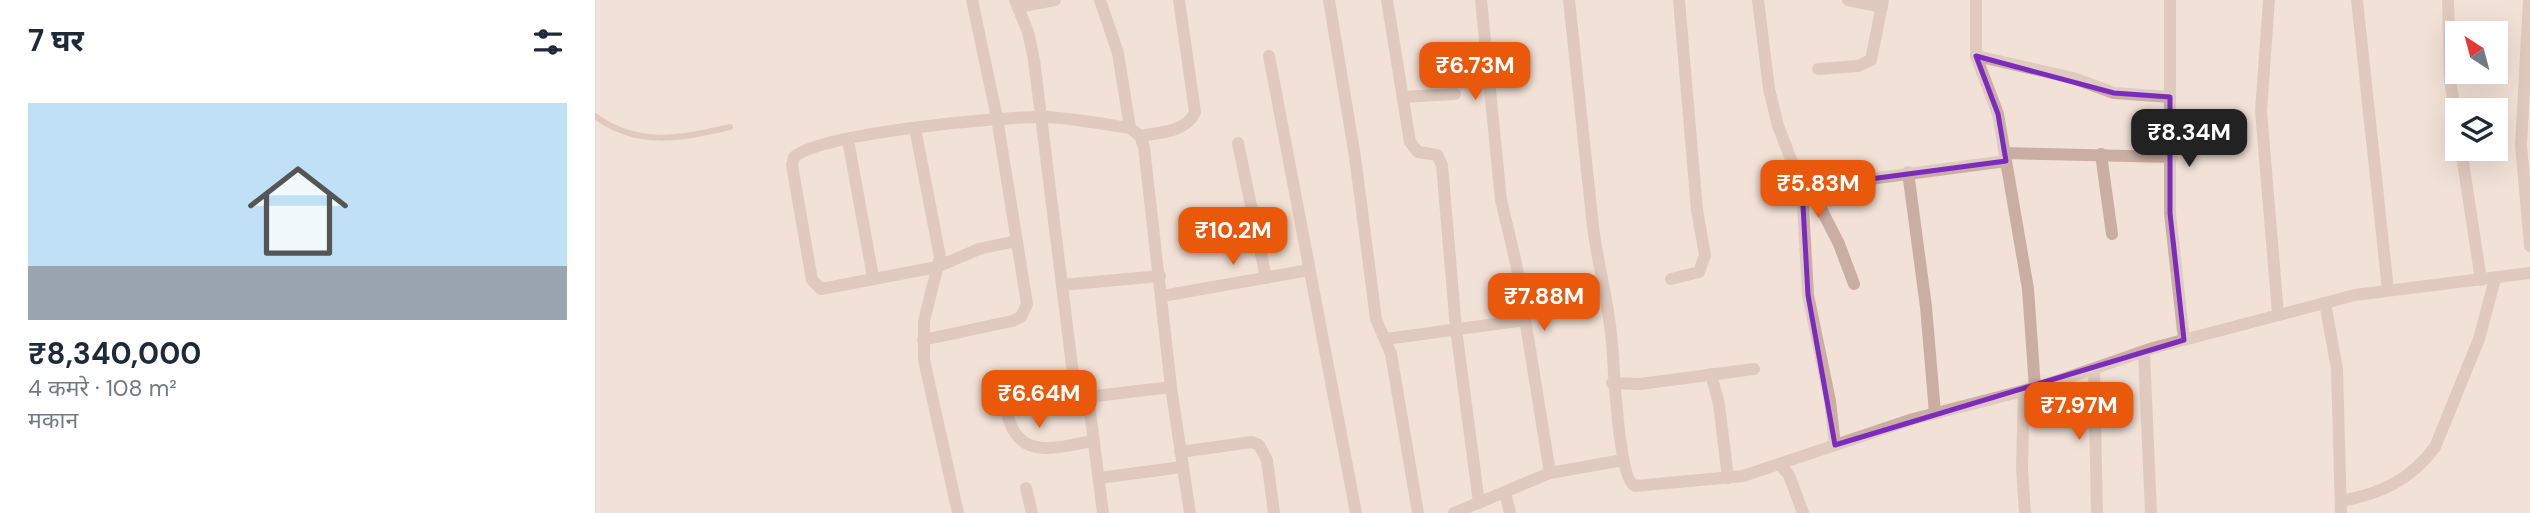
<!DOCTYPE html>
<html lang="hi">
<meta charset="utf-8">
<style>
:root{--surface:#fff;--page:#f6f6f7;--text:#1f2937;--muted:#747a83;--accent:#ea580c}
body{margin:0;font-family:"DM Sans","Noto Sans Devanagari",sans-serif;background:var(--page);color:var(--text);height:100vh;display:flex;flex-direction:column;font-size:26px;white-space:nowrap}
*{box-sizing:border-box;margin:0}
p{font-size:23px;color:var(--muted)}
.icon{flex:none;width:38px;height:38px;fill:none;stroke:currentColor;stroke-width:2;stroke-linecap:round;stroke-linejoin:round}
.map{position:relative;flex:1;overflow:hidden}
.details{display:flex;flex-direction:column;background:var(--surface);width:595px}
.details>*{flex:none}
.needle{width:46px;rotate:324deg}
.tools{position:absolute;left:1850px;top:21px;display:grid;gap:14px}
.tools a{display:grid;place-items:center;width:63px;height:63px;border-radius:0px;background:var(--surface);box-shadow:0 7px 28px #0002;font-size:35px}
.price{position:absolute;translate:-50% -60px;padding:0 16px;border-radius:14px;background:var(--accent);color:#fff;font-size:23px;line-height:46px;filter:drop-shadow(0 2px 4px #0008)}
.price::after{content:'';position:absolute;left:50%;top:42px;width:21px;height:16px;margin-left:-10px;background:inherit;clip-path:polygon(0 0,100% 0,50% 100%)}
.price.selected{background:#222;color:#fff}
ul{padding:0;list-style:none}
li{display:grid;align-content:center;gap:14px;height:371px;padding:0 28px}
li span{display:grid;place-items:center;height:217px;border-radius:0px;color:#555}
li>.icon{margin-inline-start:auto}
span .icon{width:126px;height:126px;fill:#fffc;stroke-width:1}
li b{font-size:30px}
h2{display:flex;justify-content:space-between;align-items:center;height:84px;padding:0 28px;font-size:30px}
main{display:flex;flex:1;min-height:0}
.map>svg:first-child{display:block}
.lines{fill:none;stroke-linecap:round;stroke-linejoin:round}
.lane{stroke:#cbaea3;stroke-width:6}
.street{stroke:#cbaea3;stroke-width:12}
.marked{fill:none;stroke:#7b2cbf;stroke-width:5;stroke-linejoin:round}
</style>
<main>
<section class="details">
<h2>7 घर<svg class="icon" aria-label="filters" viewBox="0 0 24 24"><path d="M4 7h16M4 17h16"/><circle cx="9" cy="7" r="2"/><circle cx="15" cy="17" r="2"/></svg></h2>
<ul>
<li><span style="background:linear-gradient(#bfe0f5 75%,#9aa5b1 0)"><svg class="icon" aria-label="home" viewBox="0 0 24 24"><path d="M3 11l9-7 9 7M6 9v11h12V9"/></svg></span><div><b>₹8,340,000</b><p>4 कमरे · 108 m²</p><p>मकान</p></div></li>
</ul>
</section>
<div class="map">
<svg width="1935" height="513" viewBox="0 0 1935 513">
<rect width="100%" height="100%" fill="#f2e1d7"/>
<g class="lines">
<path class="lane" d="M0,116C43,148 87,138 135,127"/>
<g class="street">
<polyline points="420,0 433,32 439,60 481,398"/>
<polyline points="505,0 523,53 535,128"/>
<polyline points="734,0 760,157 781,319 796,354 823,513"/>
<polyline points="792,0 815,142 823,152 842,155 847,165 861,329 884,503"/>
<polyline points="886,0 906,200 921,263 955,473"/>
<path d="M974,0C982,76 990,151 998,227C1003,266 1014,304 1017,343C1019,366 1023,478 1040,486L1148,476L1318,419L1451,385L1558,348L1760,295L1935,273"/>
<polyline points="1163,0 1174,89 1183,126 1207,188 1213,295 1235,401 1240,445"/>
<polyline points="1253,0 1287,7"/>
<polyline points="1381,0 1381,56 1403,114 1433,289 1440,388"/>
<polyline points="1575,0 1575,213 1589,340"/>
<polyline points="1674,0 1666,111 1683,314"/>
<polyline points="1762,0 1793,290"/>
<polyline points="1853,0 1855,80 1862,123"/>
<polyline points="1934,0 1926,145 1935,246"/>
<polyline points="423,7 460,0"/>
<polyline points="674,56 761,513"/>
<polyline points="1381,56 1478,78 1519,93 1575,97"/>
<polyline points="1223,69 1263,66 1276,60 1288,0"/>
<polyline points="809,97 860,94"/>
<polyline points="320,128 345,257 329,321 329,360 363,513"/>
<path d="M545,136C564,132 591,133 600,112L584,0"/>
<polyline points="253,140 278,277"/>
<polyline points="643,143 671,278"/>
<polyline points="1866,149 1886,280"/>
<polyline points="1410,153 1577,157"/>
<polyline points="1506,154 1517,234"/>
<polyline points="1313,172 1331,307 1340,413"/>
<polyline points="1215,187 1244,244 1259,284"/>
<polyline points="1207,188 1411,161"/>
<path d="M421,241L384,249L342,267L226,289L217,280L197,165L199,157C226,133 408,116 450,117C478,118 507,124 535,128L545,136L549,147L576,387L595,513"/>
<polyline points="1076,279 1104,272 1110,255 1102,210 1084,0"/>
<polyline points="467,285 565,276"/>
<polyline points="567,296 714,270"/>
<polyline points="1730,303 1742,369 1746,513"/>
<polyline points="791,339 930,320"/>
<polyline points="328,340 417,321 426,317 432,304 402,118 377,0"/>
<polyline points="1549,352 1556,513"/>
<polyline points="1499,369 1502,513"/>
<polyline points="1116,374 1124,404 1133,478"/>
<path d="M412,381C407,408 414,447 449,448C465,449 483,443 499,441"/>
<polyline points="1017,383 1045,384 1159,369"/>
<polyline points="1429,391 1427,468 1430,513"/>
<polyline points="493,396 508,513"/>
<polyline points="459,401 576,387"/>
<polyline points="585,452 657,442 664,445 672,460 679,513"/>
<polyline points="1184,464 1194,475 1208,513"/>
<polyline points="504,478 587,467"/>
<polyline points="431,488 437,513"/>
<polyline points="910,492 915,513"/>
<path d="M1746,501C1785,494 1816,480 1840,447L1884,339L1900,279"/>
<polyline points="859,513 955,473 1028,460"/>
</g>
</g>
<path d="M0 0H1935V513H0ZM1381,56L1519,93L1575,97V213L1589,340L1240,445L1213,295L1207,188L1411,161L1403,114Z" fill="#f2e1d7" fill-opacity=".55" fill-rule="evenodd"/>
<path class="marked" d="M1381,56L1519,93L1575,97V213L1589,340L1240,445L1213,295L1207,188L1411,161L1403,114Z"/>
</svg>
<div class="tools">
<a><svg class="needle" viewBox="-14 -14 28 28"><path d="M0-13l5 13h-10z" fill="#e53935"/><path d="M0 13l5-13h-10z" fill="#747a83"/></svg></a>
<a><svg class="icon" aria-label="layers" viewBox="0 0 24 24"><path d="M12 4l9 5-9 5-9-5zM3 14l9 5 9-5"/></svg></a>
</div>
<b class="price" style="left:880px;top:102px">₹6.73M</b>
<b class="price selected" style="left:1594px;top:169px">₹8.34M</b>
<b class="price" style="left:1223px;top:220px">₹5.83M</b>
<b class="price" style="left:638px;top:267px">₹10.2M</b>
<b class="price" style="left:949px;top:333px">₹7.88M</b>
<b class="price" style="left:444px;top:430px">₹6.64M</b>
<b class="price" style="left:1484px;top:442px">₹7.97M</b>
</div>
</main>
